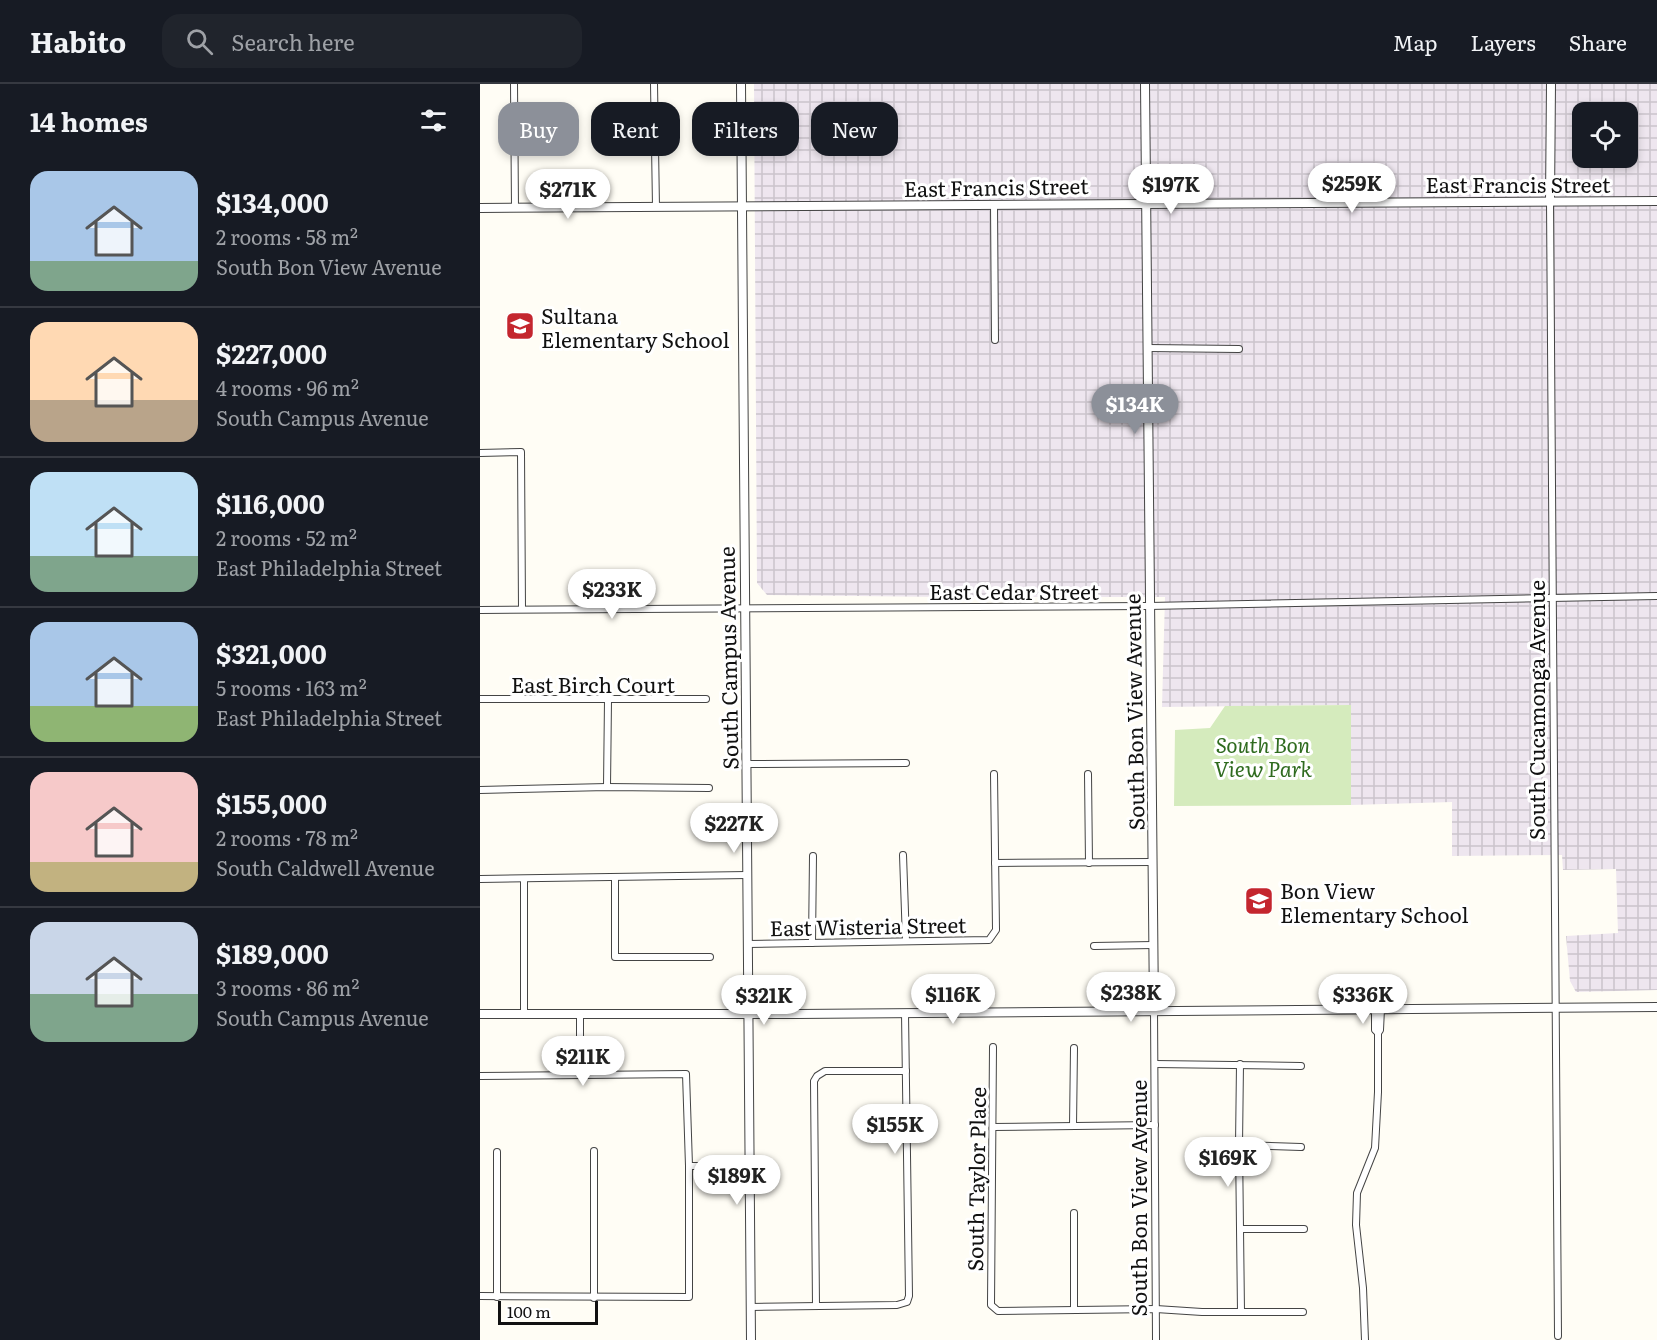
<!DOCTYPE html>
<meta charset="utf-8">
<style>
:root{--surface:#171b24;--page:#20242c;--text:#f1f3f6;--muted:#9ea1a6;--line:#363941;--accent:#8c9099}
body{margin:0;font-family:Literata,serif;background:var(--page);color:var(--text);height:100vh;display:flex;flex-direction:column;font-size:22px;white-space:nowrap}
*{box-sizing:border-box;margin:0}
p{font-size:20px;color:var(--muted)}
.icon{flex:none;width:33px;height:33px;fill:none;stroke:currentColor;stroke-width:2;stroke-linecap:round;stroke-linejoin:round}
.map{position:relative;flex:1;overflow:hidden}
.drawer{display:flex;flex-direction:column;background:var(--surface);width:480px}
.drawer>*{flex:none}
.banner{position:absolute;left:18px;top:18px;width:570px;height:54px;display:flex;gap:12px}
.buttons{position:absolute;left:1092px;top:18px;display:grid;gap:12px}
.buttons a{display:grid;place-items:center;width:66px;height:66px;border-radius:12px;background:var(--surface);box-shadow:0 3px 9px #0003;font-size:30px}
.scale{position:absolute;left:18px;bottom:15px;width:100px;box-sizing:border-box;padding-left:6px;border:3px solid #111;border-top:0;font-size:16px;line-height:21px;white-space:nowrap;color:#111;-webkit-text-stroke:4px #fff;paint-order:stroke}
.price{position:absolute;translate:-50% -51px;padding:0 14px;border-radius:21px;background:#fff;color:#222;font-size:20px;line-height:39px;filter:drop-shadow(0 2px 3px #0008)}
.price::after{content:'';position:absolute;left:50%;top:36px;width:18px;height:14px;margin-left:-9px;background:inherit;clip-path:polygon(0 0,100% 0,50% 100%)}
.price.active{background:var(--accent);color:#fff}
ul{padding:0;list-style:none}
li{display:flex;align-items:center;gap:18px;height:150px;padding:0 30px}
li+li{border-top:2px solid var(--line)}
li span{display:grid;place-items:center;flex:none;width:168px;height:120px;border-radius:18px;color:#555}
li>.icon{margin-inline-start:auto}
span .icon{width:72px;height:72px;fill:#fffc;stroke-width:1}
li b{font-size:26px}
h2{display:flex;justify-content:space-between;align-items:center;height:72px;padding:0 30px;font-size:26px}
.chip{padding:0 21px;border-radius:18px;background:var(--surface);box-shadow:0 3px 9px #0003;font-size:21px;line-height:54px}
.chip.active{background:var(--accent);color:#fff}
header{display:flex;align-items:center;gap:36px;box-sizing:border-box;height:84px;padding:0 30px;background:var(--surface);border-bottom:2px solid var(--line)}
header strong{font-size:28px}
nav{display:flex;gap:33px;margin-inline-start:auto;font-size:21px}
.search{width:420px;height:54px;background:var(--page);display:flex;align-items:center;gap:15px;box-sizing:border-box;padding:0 21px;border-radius:18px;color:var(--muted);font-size:22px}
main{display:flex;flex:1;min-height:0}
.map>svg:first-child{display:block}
.industrial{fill:url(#industrial-grid);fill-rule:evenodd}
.park{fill:#d5ebbd}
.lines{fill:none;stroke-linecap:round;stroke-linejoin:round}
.minor-casing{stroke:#444;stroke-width:8}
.tertiary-casing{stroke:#444;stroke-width:10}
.minor{stroke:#fff;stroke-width:6}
.tertiary{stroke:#fff;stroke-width:8}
.labels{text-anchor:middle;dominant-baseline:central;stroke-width:6;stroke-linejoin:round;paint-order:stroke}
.street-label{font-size:21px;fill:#111;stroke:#fff}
.poi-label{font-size:21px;fill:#111;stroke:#fff;text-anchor:start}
.park-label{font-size:21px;font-style:italic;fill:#2f6b1f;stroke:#fff}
</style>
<header>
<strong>Habito</strong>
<div class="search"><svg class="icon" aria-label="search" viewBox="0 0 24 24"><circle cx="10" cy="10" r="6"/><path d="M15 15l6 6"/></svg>Search here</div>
<nav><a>Map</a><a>Layers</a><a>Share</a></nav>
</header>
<main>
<section class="drawer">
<h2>14 homes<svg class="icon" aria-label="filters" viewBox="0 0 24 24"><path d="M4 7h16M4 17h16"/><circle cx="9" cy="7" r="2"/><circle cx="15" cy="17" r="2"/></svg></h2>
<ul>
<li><span style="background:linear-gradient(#a9c7e8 75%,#7fa58c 0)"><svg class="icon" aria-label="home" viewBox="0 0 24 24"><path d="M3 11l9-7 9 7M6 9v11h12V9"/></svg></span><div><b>$134,000</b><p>2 rooms · 58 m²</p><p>South Bon View Avenue</p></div></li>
<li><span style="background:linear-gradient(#ffd9b3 65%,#b9a48a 0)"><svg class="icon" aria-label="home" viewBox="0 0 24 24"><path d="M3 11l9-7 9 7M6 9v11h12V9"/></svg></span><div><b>$227,000</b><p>4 rooms · 96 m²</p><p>South Campus Avenue</p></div></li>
<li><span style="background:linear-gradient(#bfe0f5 70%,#7fa58c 0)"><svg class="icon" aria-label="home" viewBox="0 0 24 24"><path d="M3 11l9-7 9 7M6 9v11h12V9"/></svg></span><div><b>$116,000</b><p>2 rooms · 52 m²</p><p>East Philadelphia Street</p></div></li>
<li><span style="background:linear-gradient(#a9c7e8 70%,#8fb573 0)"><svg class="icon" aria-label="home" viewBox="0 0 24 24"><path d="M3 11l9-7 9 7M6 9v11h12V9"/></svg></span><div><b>$321,000</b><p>5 rooms · 163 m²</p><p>East Philadelphia Street</p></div></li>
<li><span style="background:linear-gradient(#f6c9c9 75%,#c2b280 0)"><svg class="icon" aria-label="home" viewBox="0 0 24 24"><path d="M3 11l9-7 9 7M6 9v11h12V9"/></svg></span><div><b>$155,000</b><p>2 rooms · 78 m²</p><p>South Caldwell Avenue</p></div></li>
<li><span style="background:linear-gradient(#c9d6e8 60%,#7fa58c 0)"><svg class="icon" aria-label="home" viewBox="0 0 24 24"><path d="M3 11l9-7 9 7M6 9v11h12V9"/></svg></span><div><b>$189,000</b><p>3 rooms · 86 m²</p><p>South Campus Avenue</p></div></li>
</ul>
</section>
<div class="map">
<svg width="1177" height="1256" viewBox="0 0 1177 1256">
<defs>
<pattern id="industrial-grid" width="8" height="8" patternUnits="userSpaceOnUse" patternTransform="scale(1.5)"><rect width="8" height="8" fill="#eee6ef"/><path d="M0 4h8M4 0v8" fill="none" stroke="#cbc4cc"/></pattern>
</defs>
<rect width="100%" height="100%" fill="#fffdf5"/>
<path class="industrial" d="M274,0H1177V906L1096,908L1090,897L1086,852L1138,849L1136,785L1083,786L1082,771L972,772V718L871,721V621L682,623L685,513H468L287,511L277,499ZM1102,28H1148V74H1102Z"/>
<polygon class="park" points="871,621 871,721 694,722 695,646 730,644 745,622"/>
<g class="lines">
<g class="minor-casing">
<g id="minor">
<polyline points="34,0 35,124"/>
<polyline points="174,0 176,123"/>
<polyline points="1070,117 1078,1252"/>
<polyline points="514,121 515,256"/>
<polyline points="667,264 759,265"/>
<polyline points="0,369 41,368 42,525"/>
<polyline points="0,526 669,522 1177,512"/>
<polyline points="0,615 226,615"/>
<polyline points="267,680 426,679"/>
<polyline points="608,690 609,779"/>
<polyline points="127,703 128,616"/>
<polyline points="0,706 127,703 229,704"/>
<polyline points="423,771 426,857"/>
<polyline points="515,779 672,778"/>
<polyline points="135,794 135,873 230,873"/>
<polyline points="0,795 267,791"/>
<polyline points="44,795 44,930"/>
<polyline points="332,859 333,772"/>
<polyline points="268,860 509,856 516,846 514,690"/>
<polyline points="614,862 673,861"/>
<polyline points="674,926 676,1256"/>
<polyline points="100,930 100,991"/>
<polyline points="898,949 900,946 901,925"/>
<polyline points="513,963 511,1221 518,1227 676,1225 722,1228 823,1228"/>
<polyline points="675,980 821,982"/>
<polyline points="760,980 759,1061 761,1228"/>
<polyline points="0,992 206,990 209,1082 209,1213 0,1212"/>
<polyline points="593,1042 594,964"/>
<polyline points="513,1043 675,1041"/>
<polyline points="759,1061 821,1063"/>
<polyline points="17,1068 17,1213"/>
<polyline points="209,1082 270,1082"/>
<polyline points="594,1129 594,1226"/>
<polyline points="761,1145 824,1145"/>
<polyline points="114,1214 114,1067"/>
<polyline points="336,1222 334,997 337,992 345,987 426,987"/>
<polyline points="271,1223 417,1221 427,1218 429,1212 425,929"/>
<polyline points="885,1256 883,1204 876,1141 877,1109 895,1064 898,1008 898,949 895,946 895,925"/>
</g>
</g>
<g class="tertiary-casing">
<g id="tertiary">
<polyline points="261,0 271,1256"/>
<polyline points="665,0 674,926"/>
<polyline points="1070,117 1071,0"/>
<polyline points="0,124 1177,117"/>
<polyline points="0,930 317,930 1177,923"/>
</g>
</g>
<use href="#minor" class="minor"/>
<use href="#tertiary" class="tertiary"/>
</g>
<defs>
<g id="school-square" transform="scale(1.5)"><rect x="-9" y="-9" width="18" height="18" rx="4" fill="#c4262e" stroke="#fff"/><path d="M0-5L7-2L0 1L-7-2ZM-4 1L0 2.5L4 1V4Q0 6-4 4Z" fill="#fff"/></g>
</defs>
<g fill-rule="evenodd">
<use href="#school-square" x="40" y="242"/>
<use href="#school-square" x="779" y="817"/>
</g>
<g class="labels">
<g class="street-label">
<text x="1038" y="99">East Francis Street</text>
<text transform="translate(516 102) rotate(-1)">East Francis Street</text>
<text x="534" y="506">East Cedar Street</text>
<text transform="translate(247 574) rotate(-91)">South Campus Avenue</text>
<text x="113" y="599">East Birch Court</text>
<text transform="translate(1055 626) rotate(-90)">South Cucamonga Avenue</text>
<text transform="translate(653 628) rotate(-91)">South Bon View Avenue</text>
<text transform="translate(388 841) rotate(-1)">East Wisteria Street</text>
<text transform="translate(495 1095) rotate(-89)">South Taylor Place</text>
<text transform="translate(657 1114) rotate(-90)">South Bon View Avenue</text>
</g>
<g class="poi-label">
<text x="61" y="230">Sultana<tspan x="61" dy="24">Elementary School</tspan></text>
<text x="800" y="805">Bon View<tspan x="800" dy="24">Elementary School</tspan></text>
</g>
<g class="park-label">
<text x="783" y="659">South Bon<tspan x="783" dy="24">View Park</tspan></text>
</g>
</g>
</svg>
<div class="buttons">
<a><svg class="icon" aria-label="locate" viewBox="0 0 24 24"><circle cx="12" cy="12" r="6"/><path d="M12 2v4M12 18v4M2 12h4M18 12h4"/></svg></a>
</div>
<div class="scale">100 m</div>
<b class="price" style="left:872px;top:130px">$259K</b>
<b class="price" style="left:691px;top:131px">$197K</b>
<b class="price" style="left:88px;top:136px">$271K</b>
<b class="price active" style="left:655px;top:351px">$134K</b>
<b class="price" style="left:132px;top:536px">$233K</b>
<b class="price" style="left:254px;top:770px">$227K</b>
<b class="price" style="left:651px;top:939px">$238K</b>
<b class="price" style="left:473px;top:941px">$116K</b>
<b class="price" style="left:883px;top:941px">$336K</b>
<b class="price" style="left:284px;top:942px">$321K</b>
<b class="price" style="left:103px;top:1003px">$211K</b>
<b class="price" style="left:415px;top:1071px">$155K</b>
<b class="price" style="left:748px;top:1104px">$169K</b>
<b class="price" style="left:257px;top:1122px">$189K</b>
<div class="banner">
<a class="chip active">Buy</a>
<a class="chip">Rent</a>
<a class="chip">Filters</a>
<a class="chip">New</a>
</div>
</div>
</main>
